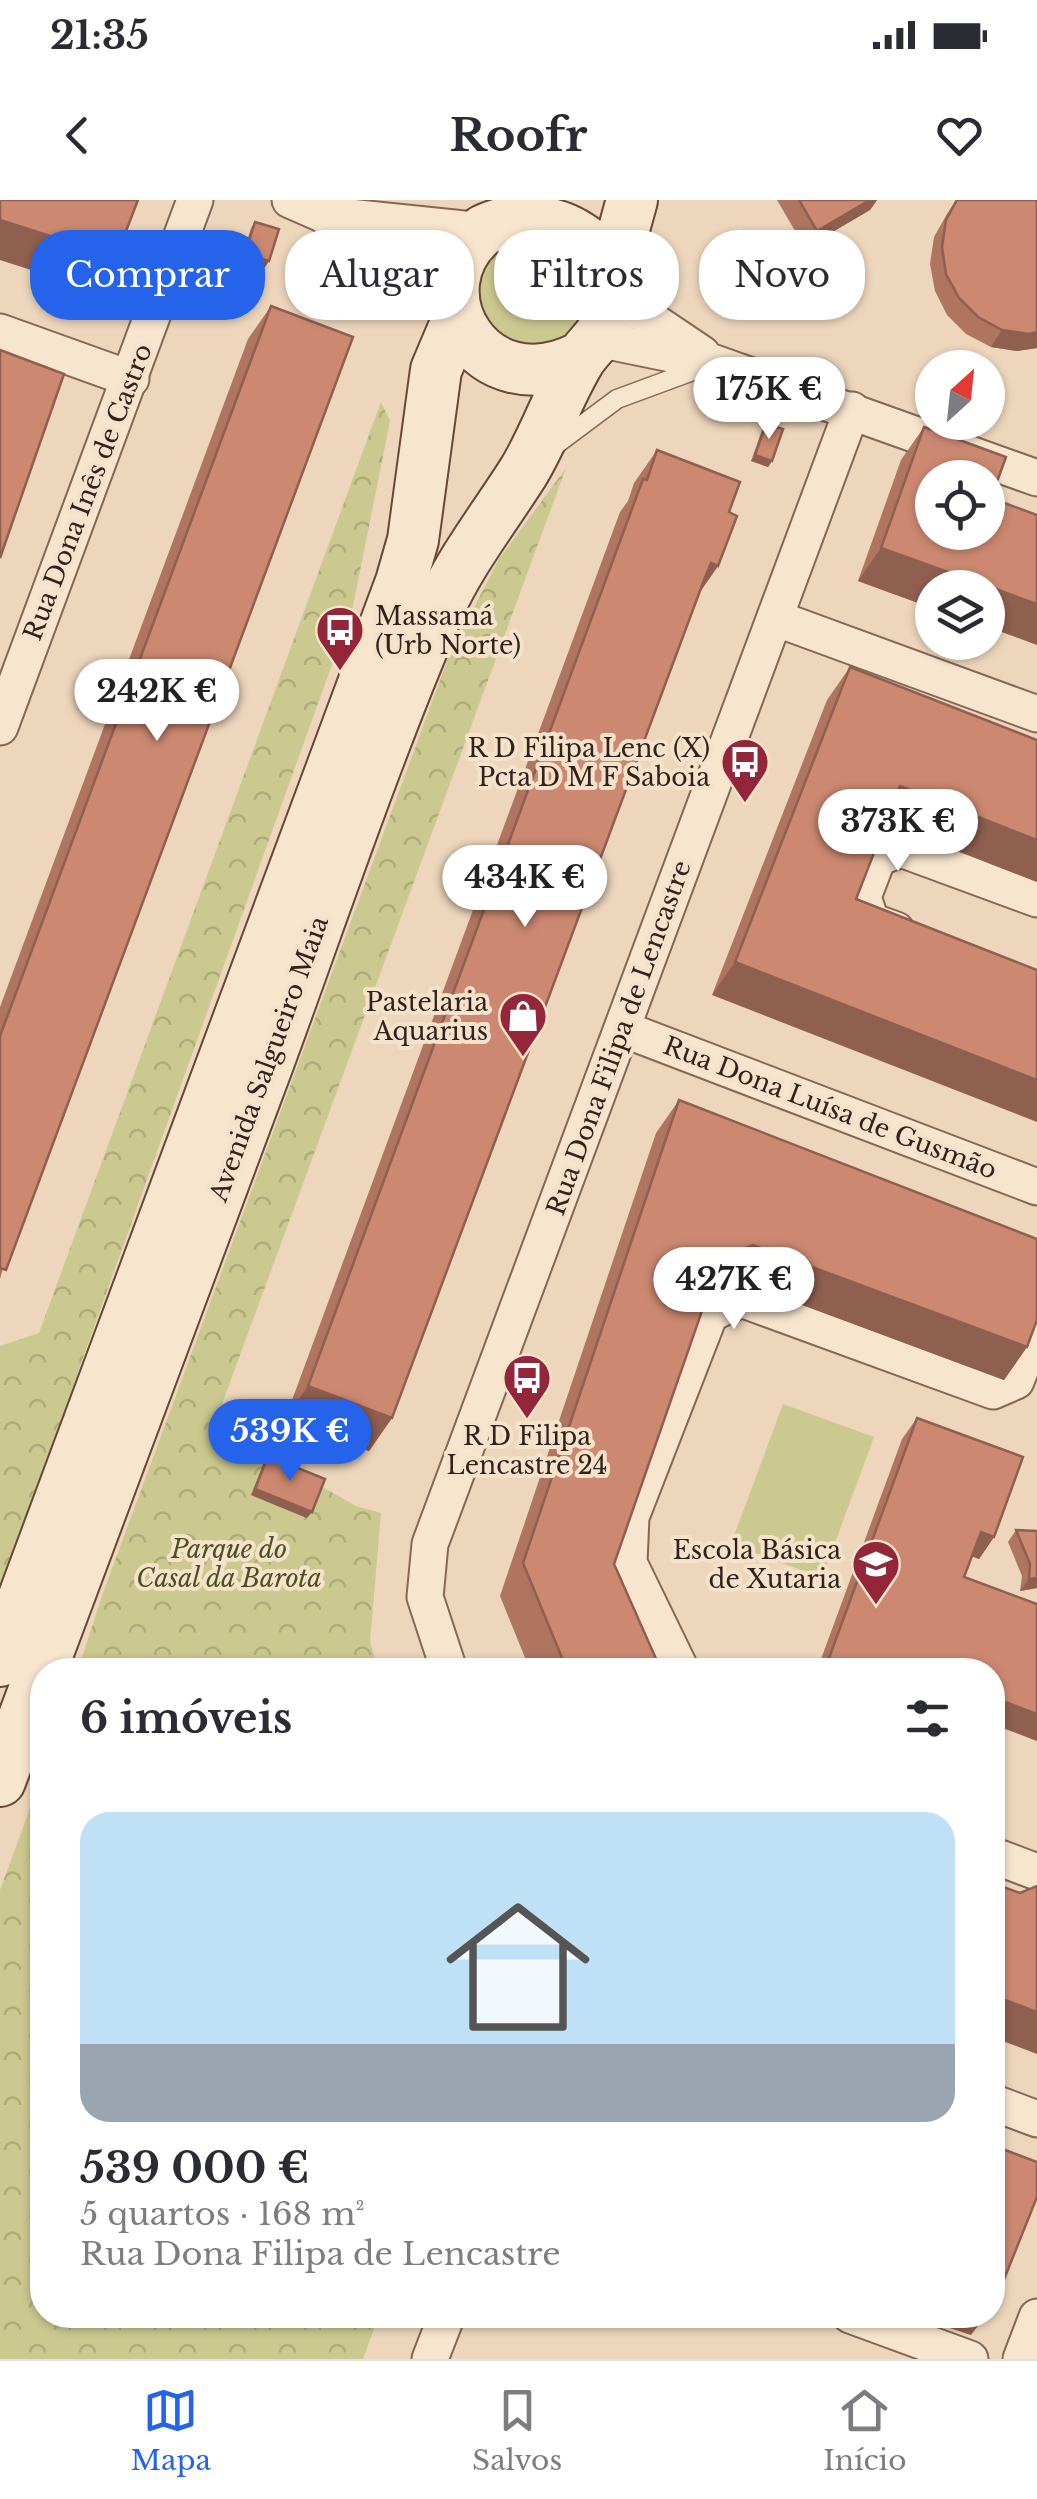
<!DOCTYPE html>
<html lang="pt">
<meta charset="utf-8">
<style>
:root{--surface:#fff;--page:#f2f2f3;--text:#2b2b33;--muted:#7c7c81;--line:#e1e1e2;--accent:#2563eb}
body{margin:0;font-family:"Libre Baskerville",serif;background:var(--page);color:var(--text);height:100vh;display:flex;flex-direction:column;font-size:38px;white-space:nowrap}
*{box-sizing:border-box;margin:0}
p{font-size:32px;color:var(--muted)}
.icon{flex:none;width:55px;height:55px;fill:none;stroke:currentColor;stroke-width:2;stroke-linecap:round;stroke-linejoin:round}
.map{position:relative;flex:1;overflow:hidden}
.sheet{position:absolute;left:30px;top:1458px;width:975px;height:670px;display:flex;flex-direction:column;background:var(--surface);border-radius:40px;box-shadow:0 2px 8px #0004}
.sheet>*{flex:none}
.top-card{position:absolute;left:30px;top:30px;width:978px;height:90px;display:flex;gap:20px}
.needle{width:65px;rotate:27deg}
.controls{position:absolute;left:915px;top:150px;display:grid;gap:20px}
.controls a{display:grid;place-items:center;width:90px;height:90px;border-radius:50%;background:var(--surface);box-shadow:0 2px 8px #0004;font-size:50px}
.price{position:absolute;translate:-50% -85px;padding:0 22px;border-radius:35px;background:#fff;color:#222;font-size:32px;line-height:65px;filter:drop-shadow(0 2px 5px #0008)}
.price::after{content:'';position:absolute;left:50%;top:60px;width:30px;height:22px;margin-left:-15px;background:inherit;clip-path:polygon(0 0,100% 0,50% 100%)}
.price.active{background:var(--accent);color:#fff}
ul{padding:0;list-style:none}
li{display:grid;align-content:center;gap:20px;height:530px;padding:0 50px}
li span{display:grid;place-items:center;height:310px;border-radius:30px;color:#555}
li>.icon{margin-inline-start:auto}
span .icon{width:180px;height:180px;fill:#fffc;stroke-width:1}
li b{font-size:42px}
h2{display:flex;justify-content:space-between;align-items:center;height:120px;padding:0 50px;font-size:42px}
.tag{padding:0 35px;border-radius:40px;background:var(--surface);box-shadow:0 2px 8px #0004;font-size:35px;line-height:90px}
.tag.active{background:var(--accent);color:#fff}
.status{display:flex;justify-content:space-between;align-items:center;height:70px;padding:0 50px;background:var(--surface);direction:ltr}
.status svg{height:28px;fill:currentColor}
header{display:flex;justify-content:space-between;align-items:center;height:130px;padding:0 50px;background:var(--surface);font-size:45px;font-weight:800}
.tab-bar{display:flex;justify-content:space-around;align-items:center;height:140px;border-top:2px solid var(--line);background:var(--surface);font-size:28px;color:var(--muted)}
.tab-bar a{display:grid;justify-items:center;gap:5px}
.tab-bar .active{color:var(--accent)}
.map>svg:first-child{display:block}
.park{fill:url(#park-crowns)}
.garden{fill:#cbc890}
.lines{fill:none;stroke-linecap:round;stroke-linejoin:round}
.lane-casing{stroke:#846756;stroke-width:21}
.street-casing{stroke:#846756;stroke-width:39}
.secondary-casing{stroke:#664839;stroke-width:54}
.lane{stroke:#f8e5ce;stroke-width:18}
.street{stroke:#f8e5ce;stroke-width:35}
.secondary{stroke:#f8e5ce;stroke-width:50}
.wall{fill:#af7561}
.shaded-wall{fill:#8f5f4f}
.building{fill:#cc8871;stroke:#8f5f4f;stroke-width:2.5;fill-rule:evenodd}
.labels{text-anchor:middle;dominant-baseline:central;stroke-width:8;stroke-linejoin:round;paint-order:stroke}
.street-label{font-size:25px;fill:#33221b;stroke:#f5e2cb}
.poi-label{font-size:25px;fill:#33221b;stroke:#f5e2cb;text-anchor:end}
.park-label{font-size:25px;font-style:italic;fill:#4c5021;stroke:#f5e2cb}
</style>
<div class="status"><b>21:35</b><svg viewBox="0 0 49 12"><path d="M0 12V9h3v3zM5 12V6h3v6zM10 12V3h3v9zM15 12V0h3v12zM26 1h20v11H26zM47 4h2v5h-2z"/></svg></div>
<header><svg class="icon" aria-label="back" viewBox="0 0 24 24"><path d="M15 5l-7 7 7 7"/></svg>Roofr<svg class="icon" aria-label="heart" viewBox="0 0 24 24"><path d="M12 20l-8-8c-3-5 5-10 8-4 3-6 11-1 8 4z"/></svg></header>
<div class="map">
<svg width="1037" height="2159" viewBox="0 0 1037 2159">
<defs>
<pattern id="park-crowns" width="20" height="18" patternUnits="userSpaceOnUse" patternTransform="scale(2.5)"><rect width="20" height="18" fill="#cbc890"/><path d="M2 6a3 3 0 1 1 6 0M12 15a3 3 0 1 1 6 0" fill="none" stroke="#afac7c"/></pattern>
</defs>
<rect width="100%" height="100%" fill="#edd6bc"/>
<g class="park">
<polygon points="381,202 390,221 353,406 80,1166 0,1412 0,1146 39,1133"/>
<polygon points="566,268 218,1215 236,1248 321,1286 356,1306 381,1313 370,1442 379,1470 78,1470 103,1393 449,456 499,359"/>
<polygon points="42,1576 42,2115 379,2115 363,2159 0,2159 0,1690"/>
</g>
<g class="garden">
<polygon points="533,30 589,71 589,107 580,124 566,137 550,145 511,143 481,117 475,77 482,58"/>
<polygon points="783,1204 874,1237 822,1378 731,1344"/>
</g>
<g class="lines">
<g class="lane-casing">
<polyline id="lane" points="554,246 617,199 701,168"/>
</g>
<g class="street-casing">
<g id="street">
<polyline points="290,0 322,14 455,103"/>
<polyline points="330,15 483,31"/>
<polyline points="613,94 702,154"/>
<polyline points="0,132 131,179"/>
<polyline points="598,139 715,163 1037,278"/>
<polyline points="775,418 1037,514"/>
<polyline points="0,527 195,0"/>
<polyline points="896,730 871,721 863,697 878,658 901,649 1037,699"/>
<polyline points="623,829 1037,987"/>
<polyline points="449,1470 425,1397 430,1344 852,210"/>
<polyline points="681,1470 629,1363 631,1317 710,1114 741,1099 993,1191 1016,1181 1037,1129"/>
<polyline points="992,1655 1037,1672"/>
<polyline points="992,1902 1037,1919"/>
<polyline points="850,2115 970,2159"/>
<polyline points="430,2159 447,2115"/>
<polyline points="1021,2159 1037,2117"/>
</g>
</g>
<g class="secondary-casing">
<g id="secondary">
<polyline points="611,76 632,0"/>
<polyline points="0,1461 401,382 413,340 436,170 458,118"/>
<path d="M0,1581C90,1341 180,1101 269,861C324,711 375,558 438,411C460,361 495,317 524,271C545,236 558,196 579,161C588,146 602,137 608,120C634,47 546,0 484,30C411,88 480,209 581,157"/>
</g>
</g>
<use href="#lane" class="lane"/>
<use href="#street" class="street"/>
<use href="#secondary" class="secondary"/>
</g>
<g class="wall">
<polygon points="777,0 877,0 870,10 805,48"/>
<polygon points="956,0 1037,0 1037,148 1017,151 991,147 966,134 947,115 935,91 930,64 934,37 947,14"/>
<polygon points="255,22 269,61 265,67 241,60 251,28"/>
<polygon points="271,106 0,1079 0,807 248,139"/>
<polygon points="766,224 772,261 768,267 751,261 762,230"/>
<polygon points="924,227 991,298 932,388 932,408 858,381 901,260"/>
<polygon points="657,250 729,312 718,366 700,392 392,1218 369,1251 285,1219 620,312 628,301 634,283"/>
<polygon points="850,467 1037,682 885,623 712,795 827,500"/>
<polygon points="679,900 1027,1147 1004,1180 730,1078 711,1086 614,1364 661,1470 530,1470 500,1396 656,933"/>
<polygon points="917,1218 994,1337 979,1359 972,1356 964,1377 992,1470 817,1470 902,1239"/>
<polygon points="268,1256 307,1318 251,1295 264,1262"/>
<polygon points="1016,1330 1037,1331 1037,1388 1020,1391 1022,1376 1008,1342"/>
</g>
<g class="shaded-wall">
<polygon points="870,0 877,0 870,10 805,48 817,31"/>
<polygon points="0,20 116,57 93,90 0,60"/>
<polygon points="245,54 269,61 265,67 241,60"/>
<polygon points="1002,130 1037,132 1037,148 1017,151 991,147"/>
<polygon points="755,255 772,261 768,267 751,261"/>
<polygon points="881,348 1037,404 1037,445 988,427 988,388 932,388 932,408 858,381"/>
<polygon points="711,363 718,366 695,399"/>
<polygon points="900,586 1037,640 1037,682 876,619"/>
<polygon points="735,762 1037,880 1037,922 712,795"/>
<polygon points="753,1045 1027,1147 1004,1180 730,1078 697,1092 720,1059"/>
<polygon points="308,1186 392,1218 369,1251 285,1219"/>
<polygon points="255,1289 312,1312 307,1318 251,1295"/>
<polygon points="981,1332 994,1337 979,1359 966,1354"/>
<polygon points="1037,1378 1037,1388 1020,1391 1029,1379"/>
<polygon points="992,1497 1037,1514 1037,1541 992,1524"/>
<polygon points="992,1795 1037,1812 1037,1854 992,1837"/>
<polygon points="910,2115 986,2115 971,2135"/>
</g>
<g class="building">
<polygon points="0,0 138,0 116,57 0,20"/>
<polygon points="799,0 870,0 817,31"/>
<polygon points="957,0 1037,0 1037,132 1029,134 1002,130 978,117 959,98 946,74 942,47 946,20"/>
<polygon points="255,22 279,29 269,61 245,54"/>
<polygon points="271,106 353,137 6,1070 0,1068 0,836"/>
<polygon points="0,150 64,174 0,358"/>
<polygon points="766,224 783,229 772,261 755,255"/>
<path d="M924,227L1006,257L991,298L1037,315V404L881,348ZM932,278H988V332H932Z"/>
<polygon points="657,250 740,282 729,312 737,316 718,366 711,363 704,380 392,1218 308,1186 643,279 647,280"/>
<polygon points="850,467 1037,540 1037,640 900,586 856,699 1037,770 1037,880 735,762"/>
<polygon points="679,900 1037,1039 1037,1120 1027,1147 753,1045 720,1059 614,1364 661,1470 567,1470 523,1363"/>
<polygon points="917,1218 1023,1257 994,1337 981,1332 964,1377 1037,1404 1037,1514 992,1497 992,1470 825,1469"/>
<polygon points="268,1256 325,1279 312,1312 255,1289"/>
<polygon points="1016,1330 1037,1331 1037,1378 1029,1379 1030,1364"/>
<polygon points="992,1683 1020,1693 1037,1686 1037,1812 992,1795"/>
<polygon points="992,1945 1037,1962 1037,1997 995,2102 992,2101"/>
</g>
<defs>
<g id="bus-pin" transform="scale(2.5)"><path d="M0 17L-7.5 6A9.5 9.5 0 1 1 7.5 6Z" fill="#932639" stroke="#f5e2cb"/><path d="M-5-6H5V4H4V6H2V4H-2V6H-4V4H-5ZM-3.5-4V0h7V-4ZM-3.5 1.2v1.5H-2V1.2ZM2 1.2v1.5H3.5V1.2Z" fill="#fff"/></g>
<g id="shop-pin" transform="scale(2.5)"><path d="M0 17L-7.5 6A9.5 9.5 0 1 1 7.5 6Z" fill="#932639" stroke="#f5e2cb"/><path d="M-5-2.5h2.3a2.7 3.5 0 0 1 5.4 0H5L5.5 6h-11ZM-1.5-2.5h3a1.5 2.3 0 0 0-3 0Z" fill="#fff"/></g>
<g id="school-pin" transform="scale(2.5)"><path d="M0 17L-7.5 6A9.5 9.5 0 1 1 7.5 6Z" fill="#932639" stroke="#f5e2cb"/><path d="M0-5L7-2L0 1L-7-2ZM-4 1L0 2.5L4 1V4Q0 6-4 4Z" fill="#fff"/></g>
</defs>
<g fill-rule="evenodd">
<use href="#bus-pin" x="340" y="430"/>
<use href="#bus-pin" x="745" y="562"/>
<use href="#shop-pin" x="523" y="816"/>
<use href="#bus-pin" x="527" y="1178"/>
<use href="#school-pin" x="876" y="1364"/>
</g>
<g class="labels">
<g class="street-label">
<text transform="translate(88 292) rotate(-69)">Rua Dona Inês de Castro</text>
<text transform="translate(619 838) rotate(-70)">Rua Dona Filipa de Lencastre</text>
<text transform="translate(269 859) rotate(-70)">Avenida Salgueiro Maia</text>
<text transform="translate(830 908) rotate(21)">Rua Dona Luísa de Gusmão</text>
</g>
<g class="poi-label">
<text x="375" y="416" text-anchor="start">Massamá<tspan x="375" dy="29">(Urb Norte)</tspan></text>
<text x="710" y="548">R D Filipa Lenc (X)<tspan x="710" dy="29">Pcta D M F Saboia</tspan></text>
<text x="488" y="802">Pastelaria<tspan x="488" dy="29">Aquarius</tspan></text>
<text x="527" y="1236" text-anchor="middle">R D Filipa<tspan x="527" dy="29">Lencastre 24</tspan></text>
<text x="841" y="1350">Escola Básica<tspan x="841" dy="29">de Xutaria</tspan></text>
</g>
<g class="park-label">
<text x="229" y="1349">Parque do<tspan x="229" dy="29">Casal da Barota</tspan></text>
</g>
</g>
</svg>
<div class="controls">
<a><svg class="needle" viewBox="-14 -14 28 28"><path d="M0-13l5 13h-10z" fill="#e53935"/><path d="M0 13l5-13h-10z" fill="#7c7c81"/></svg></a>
<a><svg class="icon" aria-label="locate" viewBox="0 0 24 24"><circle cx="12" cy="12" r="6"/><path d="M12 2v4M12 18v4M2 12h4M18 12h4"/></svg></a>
<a><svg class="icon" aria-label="layers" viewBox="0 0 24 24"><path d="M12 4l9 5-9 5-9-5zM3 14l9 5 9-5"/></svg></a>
</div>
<b class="price" style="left:769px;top:242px">175K €</b>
<b class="price" style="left:157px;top:544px">242K €</b>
<b class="price" style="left:898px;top:674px">373K €</b>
<b class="price" style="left:525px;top:730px">434K €</b>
<b class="price" style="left:734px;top:1132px">427K €</b>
<b class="price active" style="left:290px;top:1284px">539K €</b>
<div class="top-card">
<a class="tag active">Comprar</a>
<a class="tag">Alugar</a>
<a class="tag">Filtros</a>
<a class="tag">Novo</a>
</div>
<section class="sheet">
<h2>6 imóveis<svg class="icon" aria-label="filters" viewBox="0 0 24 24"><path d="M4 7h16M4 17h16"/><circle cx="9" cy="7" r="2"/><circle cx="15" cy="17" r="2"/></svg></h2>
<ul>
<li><span style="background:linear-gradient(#bfe0f5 75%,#9aa5b1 0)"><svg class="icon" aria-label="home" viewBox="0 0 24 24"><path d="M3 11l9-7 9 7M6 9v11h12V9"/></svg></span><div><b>539 000 €</b><p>5 quartos · 168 m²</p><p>Rua Dona Filipa de Lencastre</p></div></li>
</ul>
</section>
</div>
<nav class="tab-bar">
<a class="active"><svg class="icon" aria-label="map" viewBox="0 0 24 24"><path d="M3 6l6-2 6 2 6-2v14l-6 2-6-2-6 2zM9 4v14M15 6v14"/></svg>Mapa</a>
<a><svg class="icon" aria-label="saved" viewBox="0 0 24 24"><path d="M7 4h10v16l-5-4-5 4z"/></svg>Salvos</a>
<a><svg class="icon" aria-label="home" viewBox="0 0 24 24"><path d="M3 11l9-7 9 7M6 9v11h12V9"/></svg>Início</a>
</nav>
